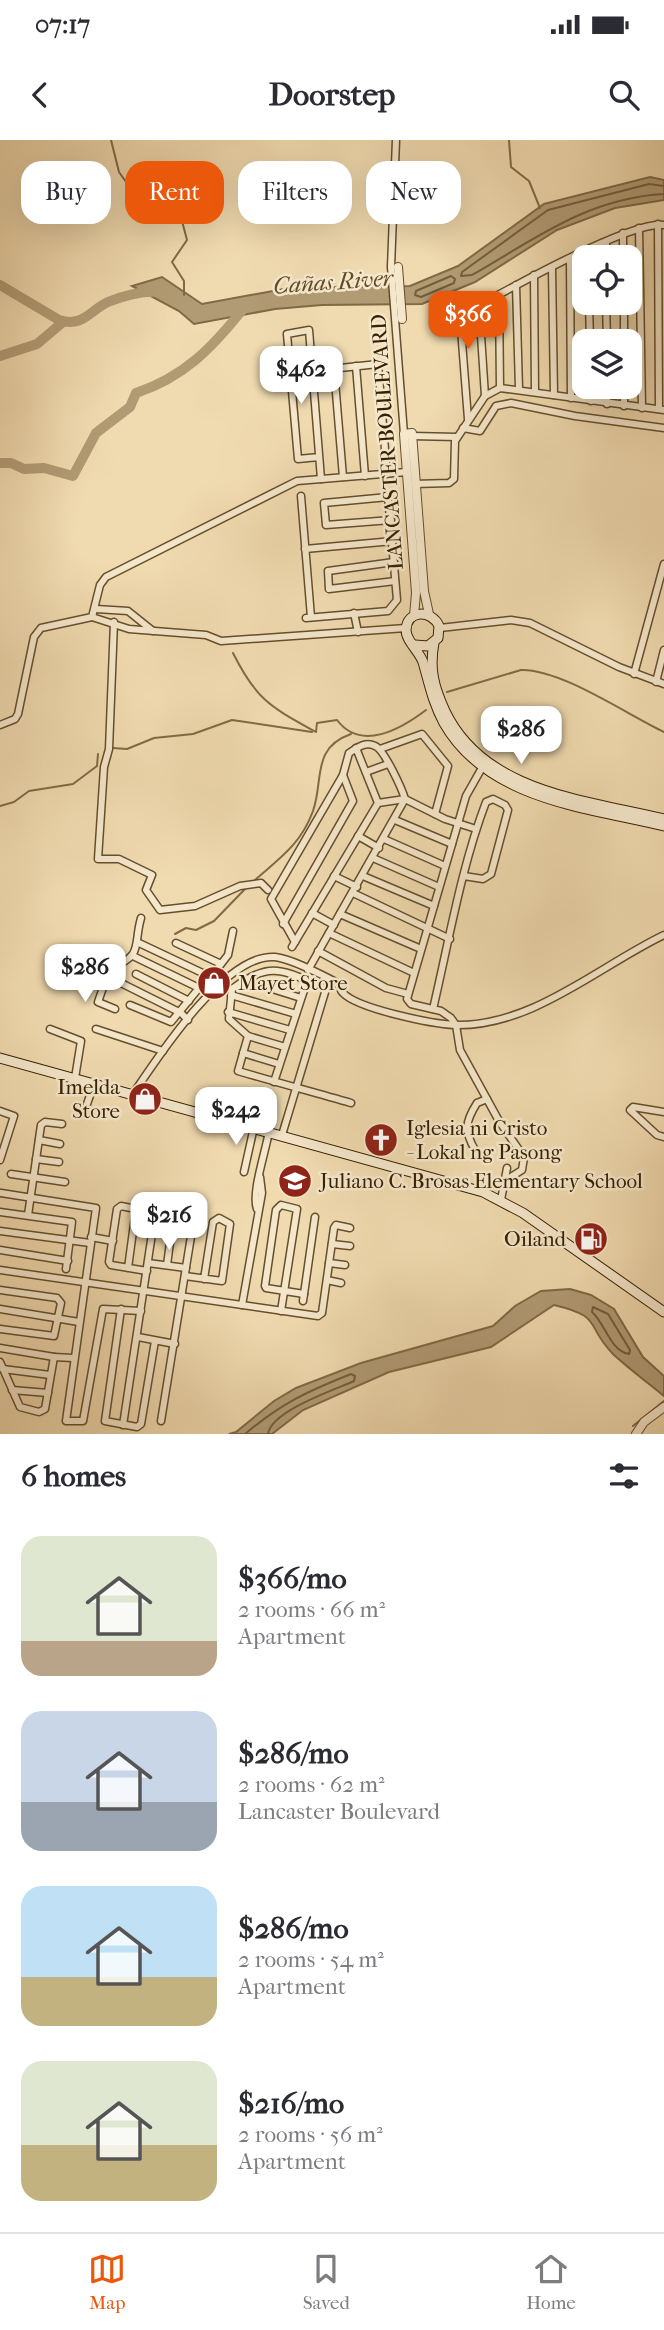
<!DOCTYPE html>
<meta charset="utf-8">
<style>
:root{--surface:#fff;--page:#f2f2f3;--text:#2b2b33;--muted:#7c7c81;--line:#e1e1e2;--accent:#ea580c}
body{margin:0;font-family:"IM FELL French Canon",serif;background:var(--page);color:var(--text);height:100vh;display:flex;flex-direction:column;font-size:26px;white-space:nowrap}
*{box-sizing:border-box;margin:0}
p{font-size:23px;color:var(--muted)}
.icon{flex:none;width:38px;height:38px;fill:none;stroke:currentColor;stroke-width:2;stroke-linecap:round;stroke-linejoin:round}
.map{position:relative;height:1294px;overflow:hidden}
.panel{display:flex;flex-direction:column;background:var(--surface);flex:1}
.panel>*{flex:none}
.guide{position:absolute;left:21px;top:21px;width:623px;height:63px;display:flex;gap:14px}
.fabs{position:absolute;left:572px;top:105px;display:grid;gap:14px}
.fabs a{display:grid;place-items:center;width:70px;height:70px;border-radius:14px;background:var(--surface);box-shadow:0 7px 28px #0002;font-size:35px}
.price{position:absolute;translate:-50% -60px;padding:0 16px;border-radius:14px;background:#fff;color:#222;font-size:23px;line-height:46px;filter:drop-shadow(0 2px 4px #0008)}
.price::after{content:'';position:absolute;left:50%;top:42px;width:21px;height:16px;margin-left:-10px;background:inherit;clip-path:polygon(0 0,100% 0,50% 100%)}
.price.selected{background:var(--accent);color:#fff}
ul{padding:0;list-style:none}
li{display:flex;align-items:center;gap:21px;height:175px;padding:0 21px}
li span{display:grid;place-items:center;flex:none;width:196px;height:140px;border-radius:21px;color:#555}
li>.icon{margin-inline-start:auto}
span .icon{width:84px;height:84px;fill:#fffc;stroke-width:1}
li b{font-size:30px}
h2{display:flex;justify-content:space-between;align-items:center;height:84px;padding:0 21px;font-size:30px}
.tag{padding:0 24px;border-radius:21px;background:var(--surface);box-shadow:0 7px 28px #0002;font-size:24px;line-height:63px}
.tag.selected{background:var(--accent);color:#fff}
.status{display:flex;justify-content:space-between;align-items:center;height:49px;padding:0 35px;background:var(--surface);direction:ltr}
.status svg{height:19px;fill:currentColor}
header{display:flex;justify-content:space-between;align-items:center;height:91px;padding:0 21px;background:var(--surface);font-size:32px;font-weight:800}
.tabs{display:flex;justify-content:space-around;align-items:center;height:98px;border-top:2px solid var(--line);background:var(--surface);font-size:19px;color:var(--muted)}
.tabs a{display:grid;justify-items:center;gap:4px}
.tabs .selected{color:var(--accent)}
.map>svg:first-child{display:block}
.water{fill:#b19b74;stroke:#806a46;stroke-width:2}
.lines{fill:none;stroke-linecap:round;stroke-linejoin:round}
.shore{stroke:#745e3a;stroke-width:2}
.stream{stroke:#806a46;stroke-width:2}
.river{stroke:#b19b74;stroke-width:10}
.minor-casing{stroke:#654f2c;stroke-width:9}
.tertiary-casing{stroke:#654f2c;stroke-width:10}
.secondary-casing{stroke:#372100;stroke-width:11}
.minor{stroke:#f5e7cb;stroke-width:6}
.tertiary{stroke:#f5e7cb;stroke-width:8}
.secondary{stroke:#f5e7cb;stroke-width:9}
.labels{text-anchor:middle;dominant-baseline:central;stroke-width:5;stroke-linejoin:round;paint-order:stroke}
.street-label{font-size:21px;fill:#372100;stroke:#f5e7cb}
.poi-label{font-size:21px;fill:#372100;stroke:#f5e7cb;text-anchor:start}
.water-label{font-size:23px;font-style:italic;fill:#624c29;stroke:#f5e7cb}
</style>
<div class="status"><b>07:17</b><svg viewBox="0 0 49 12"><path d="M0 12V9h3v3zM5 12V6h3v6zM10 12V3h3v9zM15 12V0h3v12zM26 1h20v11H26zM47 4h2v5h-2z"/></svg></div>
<header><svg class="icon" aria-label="back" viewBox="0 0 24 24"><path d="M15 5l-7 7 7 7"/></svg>Doorstep<svg class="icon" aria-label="search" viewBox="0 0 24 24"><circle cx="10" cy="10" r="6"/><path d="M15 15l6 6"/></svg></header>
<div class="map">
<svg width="664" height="1294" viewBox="0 0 664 1294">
<rect width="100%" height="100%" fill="#f0daaf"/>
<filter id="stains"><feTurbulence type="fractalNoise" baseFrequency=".00286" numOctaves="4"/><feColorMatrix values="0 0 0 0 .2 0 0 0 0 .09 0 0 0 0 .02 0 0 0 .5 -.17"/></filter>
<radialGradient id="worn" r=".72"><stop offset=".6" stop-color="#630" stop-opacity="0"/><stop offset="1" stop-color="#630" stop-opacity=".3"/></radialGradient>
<g class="water">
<polygon points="650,37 664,40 664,60 615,68 557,90 475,142 422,164 322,165 275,169 194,184 179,171 132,146 162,137 202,164 289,148 410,146 458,126 544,64"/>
<path d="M570,1149L591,1155L614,1169L643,1217L664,1236V1256C647,1242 629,1229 613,1214C584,1184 604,1177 554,1165L491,1207L389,1232L303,1270L272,1294H229L236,1292L274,1261L296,1248L361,1223L493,1186L515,1166L541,1151Z"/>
</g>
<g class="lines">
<g class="shore">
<path d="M664,46L649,44L548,70L462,132L461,136L472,135C535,99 588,58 664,54"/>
<polygon points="451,136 455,139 454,143 421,157 415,155 416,151"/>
<path d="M593,1167L608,1174L630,1210L629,1214C610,1211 605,1183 592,1172Z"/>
<path d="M245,1294C282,1263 306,1252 351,1234L355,1236L354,1241C334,1250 271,1271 268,1294"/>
</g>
<g class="stream">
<polyline points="111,0 119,32 126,42 150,53 182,81 187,100 172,122 184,141 184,155"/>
<polyline points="509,0 511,27 529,41 540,68"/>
<path d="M233,513C257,561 271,567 316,592L317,583L337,580C361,612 401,589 426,570"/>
<path d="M447,552L521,530C561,529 626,574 664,592"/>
<polyline points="113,608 127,609 154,598 193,594 232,580 312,592"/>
<polyline points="0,666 14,662 29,651 73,644 97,626 98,614"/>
<path d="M255,740C280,718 301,704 313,671C324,640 311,608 351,594"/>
<polyline points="175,794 186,788 196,790 214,781 245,749"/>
<polyline points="633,1286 664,1261"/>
</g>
<g class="river">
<path d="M0,145L59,180C83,188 90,170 108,162C122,156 142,151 157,152"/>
<polyline points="0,216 37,204 63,182"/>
<path d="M0,323H11L24,329L44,328L73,336L96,293L130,267L136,253C184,237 212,208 243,169"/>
</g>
<g class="minor-casing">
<g id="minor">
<polyline points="396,0 391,127 404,294"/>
<polyline points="658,84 659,269"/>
<polyline points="639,88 642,268"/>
<polyline points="623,93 623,117"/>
<polyline points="606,103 606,117"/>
<polyline points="570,120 571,258"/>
<polyline points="552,128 554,255"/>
<polyline points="534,135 535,252"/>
<polyline points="516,145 519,249"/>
<polyline points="499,155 500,248"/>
<polyline points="589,163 590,201"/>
<polyline points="606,163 607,201"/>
<polyline points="624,163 624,201"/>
<polyline points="479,165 485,256"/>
<polyline points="356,226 365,336"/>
<polyline points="334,229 343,337"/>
<polyline points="312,231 378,224 387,334"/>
<polyline points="590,247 591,261"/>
<polyline points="607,247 607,264"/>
<polyline points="624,247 624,266"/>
<path d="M468,279L460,176C496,156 630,80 664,85"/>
<polyline points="463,288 480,291 496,266 511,263 575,276 664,288"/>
<polyline points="412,296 457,297"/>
<polyline points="319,317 298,319 287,194 309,190 321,339"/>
<polyline points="414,344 449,343 454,339 455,301 485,256 500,248 664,270"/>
<polyline points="301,356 311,477"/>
<polyline points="388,357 324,363 326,385 391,380"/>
<polyline points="305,409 393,401"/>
<polyline points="394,422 328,431 329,449 395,441"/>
<polyline points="96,469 128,471 153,491"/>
<polyline points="354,473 358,492"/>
<polyline points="92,477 129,489 206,495 221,501 406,488"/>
<polyline points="306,478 388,471 397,460 388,356"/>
<polyline points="114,482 109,609 104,627 98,719 119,719 152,735 146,750 160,770 195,766 240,746 261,743 268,750"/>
<polyline points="440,488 511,480 530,483 619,527 664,544"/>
<polyline points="634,534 664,424"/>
<polyline points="656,542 664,510"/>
<polyline points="0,585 15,579 18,574 34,497 41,488 92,477 100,445 106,437 297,341 407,332"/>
<polyline points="380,609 422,594 448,626 435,674"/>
<polyline points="483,626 466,656 407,859 411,864 441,871 451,878 456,885 460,910 499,981 524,1017 522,1030 506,1040"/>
<polyline points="366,632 388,624"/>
<polyline points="378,663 405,659 445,679 476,689"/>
<polyline points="395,680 452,704"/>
<polyline points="358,696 379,708"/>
<polyline points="384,699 445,726"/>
<polyline points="373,718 439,747"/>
<polyline points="334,736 357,747"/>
<polyline points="363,736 434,766"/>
<polyline points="353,753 450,799"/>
<polyline points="312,773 334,785"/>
<polyline points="340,774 421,809"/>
<path d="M141,778C133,806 144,815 111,828L107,836L181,873L188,880"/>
<polyline points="283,784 353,661 343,635"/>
<polyline points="329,793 414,833"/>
<path d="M295,802L271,759L343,635L349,613C357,608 365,601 375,606C384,609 402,649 405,659L308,830"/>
<polyline points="139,803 211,837 228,815 233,791"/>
<polyline points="176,803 219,823"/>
<polyline points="292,807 378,663 356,608"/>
<polyline points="318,811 386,848 408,854"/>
<polyline points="136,834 189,861"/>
<polyline points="107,836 98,862 115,869"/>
<polyline points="244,840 301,858"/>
<polyline points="231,855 296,874"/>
<polyline points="130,865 171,882 199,848 133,816"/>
<path d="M433,869C449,801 461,728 486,662L493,659L505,665L508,670L491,734L483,739L464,736"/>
<polyline points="228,872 290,890"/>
<polyline points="50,889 81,901 75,938"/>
<polyline points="96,889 163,911"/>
<polyline points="248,896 285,907"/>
<polyline points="243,913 279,924"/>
<polyline points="274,942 307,841"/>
<path d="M133,954C158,917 225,813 275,817C292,819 318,833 334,841C340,844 339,849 343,853C358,869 433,884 455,885C532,887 599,826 664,795"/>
<polyline points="87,964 94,944"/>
<polyline points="0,971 14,976 0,1020"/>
<polyline points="664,972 633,967 630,970 657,995 664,997"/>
<path d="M282,995L326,849C284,831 272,819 232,849L229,879L248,896L238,931C275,942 313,952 351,963"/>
<polyline points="39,1000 60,1004"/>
<path d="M475,1010C464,991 465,982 477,963L487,959"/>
<polyline points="36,1019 59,1022"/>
<polyline points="244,1032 254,987"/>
<polyline points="11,1034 65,1042"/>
<polyline points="1,1053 96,1068 66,1281 83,1281 103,1169 141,1171"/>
<polyline points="501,1060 507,1028"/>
<path d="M257,1069C251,1053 266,1011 269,991"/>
<polyline points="0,1072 72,1082 66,1129"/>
<polyline points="28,1075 41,985 45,982 62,984"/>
<polyline points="0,1091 90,1103"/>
<polyline points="91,1097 113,1101"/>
<polyline points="332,1104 350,1106"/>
<polyline points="0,1110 68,1121"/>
<polyline points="148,1123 186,1128"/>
<polyline points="329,1123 345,1125"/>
<polyline points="167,1125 174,1072"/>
<polyline points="128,1128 136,1069 121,1066 117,1069 109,1122 111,1125 147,1131"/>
<polyline points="0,1130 318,1176 322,1173 334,1088 336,1085 350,1088"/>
<polyline points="185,1136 222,1141 230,1084 219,1078 213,1082 204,1139"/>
<polyline points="327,1140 341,1143"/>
<polyline points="0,1150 57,1158 61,1163 54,1196 0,1189"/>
<polyline points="303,1161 315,1077"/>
<polyline points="242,1165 262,1053 260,1037"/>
<polyline points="0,1169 79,1182"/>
<polyline points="121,1169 105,1281 137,1287 141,1284 155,1201"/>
<polyline points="281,1171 297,1069 281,1065 276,1070 265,1146 266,1148 304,1154"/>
<polyline points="138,1197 175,1204"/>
<polyline points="0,1208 54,1217"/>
<polyline points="0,1222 20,1267 39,1272 45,1269 54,1217 73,1218"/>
<polyline points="3,1229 50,1235"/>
<polyline points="12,1250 48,1253"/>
<polyline points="123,1285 155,1074 159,1070 190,1073 194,1078 161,1281"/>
</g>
</g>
<g class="tertiary-casing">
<g id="tertiary">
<polyline points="398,127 402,179"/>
<polyline points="414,476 416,453 404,294 412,293 424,451 429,474"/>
<polyline points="636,1294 644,1282 664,1267"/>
</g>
</g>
<g class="secondary-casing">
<g id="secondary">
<path d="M434,503C429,529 434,547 445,571C484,653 586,660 664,679"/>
<path d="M415,505L428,506L438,498L439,486C432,470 407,469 406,490C406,501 419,511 423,522C429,543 433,563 444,583C488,660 586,667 664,686"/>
<polyline points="0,918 483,1052 523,1073 664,1172"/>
</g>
</g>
<use href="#minor" class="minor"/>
<use href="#tertiary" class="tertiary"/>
<use href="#secondary" class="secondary"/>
</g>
<defs>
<g id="shop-disc" transform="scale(1.75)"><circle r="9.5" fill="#8f2418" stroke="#f5e7cb"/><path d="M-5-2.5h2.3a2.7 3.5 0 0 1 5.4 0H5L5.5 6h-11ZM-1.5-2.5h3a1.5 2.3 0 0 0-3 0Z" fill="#fff"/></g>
<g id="church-disc" transform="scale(1.75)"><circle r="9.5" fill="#8f2418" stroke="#f5e7cb"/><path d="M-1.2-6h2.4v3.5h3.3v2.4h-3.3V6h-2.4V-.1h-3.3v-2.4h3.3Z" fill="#fff"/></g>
<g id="school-disc" transform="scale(1.75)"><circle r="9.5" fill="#8f2418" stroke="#f5e7cb"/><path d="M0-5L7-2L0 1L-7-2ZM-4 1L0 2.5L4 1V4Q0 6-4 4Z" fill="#fff"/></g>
<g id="fuel-disc" transform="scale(1.75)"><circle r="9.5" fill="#8f2418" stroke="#f5e7cb"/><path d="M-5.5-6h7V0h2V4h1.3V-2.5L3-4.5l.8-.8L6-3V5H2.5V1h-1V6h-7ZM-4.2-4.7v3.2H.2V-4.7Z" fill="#fff"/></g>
</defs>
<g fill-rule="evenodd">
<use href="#shop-disc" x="214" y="843"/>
<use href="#shop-disc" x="145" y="959"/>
<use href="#church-disc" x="381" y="1000"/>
<use href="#school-disc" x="295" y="1041"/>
<use href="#fuel-disc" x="591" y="1099"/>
</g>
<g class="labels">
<g class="street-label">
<text transform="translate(387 302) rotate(-94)">LANCASTER BOULEVARD</text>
</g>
<g class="poi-label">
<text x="238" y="843">Mayet Store</text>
<text x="120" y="947" text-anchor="end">Imelda<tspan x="120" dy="24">Store</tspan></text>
<text x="406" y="988">Iglesia ni Cristo<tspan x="406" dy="24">- Lokal ng Pasong</tspan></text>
<text x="320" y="1041">Juliano C. Brosas Elementary School</text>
<text x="566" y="1099" text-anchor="end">Oiland</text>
</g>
<g class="water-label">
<text transform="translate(333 142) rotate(-4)">Cañas River</text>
</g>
</g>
<rect width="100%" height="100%" filter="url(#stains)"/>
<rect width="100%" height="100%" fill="url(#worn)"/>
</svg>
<div class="fabs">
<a><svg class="icon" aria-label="locate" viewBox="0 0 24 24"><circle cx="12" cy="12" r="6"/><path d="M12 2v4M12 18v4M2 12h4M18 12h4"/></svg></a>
<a><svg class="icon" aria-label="layers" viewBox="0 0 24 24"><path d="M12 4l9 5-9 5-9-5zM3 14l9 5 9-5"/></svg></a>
</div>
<b class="price selected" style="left:468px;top:211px">$366</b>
<b class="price" style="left:301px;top:266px">$462</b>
<b class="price" style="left:521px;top:626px">$286</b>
<b class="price" style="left:85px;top:864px">$286</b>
<b class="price" style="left:236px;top:1007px">$242</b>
<b class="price" style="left:169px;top:1112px">$216</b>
<div class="guide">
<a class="tag">Buy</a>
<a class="tag selected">Rent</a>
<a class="tag">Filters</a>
<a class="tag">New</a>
</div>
</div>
<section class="panel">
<h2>6 homes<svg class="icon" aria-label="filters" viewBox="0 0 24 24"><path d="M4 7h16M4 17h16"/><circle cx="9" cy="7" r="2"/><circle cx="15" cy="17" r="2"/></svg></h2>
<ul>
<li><span style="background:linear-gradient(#dfe7d0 75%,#b9a48a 0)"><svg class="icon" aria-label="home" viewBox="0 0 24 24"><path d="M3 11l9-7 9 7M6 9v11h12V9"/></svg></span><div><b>$366/mo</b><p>2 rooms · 66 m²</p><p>Apartment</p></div></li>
<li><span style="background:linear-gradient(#c9d6e8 65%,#9aa5b1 0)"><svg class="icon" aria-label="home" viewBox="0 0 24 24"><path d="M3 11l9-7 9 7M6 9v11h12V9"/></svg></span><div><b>$286/mo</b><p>2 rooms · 62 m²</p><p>Lancaster Boulevard</p></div></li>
<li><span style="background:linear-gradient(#bfe0f5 65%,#c2b280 0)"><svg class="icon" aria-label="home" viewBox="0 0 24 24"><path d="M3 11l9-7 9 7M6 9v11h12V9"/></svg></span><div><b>$286/mo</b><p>2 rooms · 54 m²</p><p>Apartment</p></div></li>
<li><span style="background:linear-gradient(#dfe7d0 60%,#c2b280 0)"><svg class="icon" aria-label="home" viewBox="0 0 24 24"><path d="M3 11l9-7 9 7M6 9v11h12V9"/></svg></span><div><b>$216/mo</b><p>2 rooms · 56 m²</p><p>Apartment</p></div></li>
</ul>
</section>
<nav class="tabs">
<a class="selected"><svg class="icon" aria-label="map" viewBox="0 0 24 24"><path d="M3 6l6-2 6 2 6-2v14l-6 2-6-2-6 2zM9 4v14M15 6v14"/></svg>Map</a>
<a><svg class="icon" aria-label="saved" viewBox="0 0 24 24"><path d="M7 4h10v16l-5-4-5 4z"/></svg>Saved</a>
<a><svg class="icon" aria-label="home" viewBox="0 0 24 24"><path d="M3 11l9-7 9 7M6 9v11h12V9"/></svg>Home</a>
</nav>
